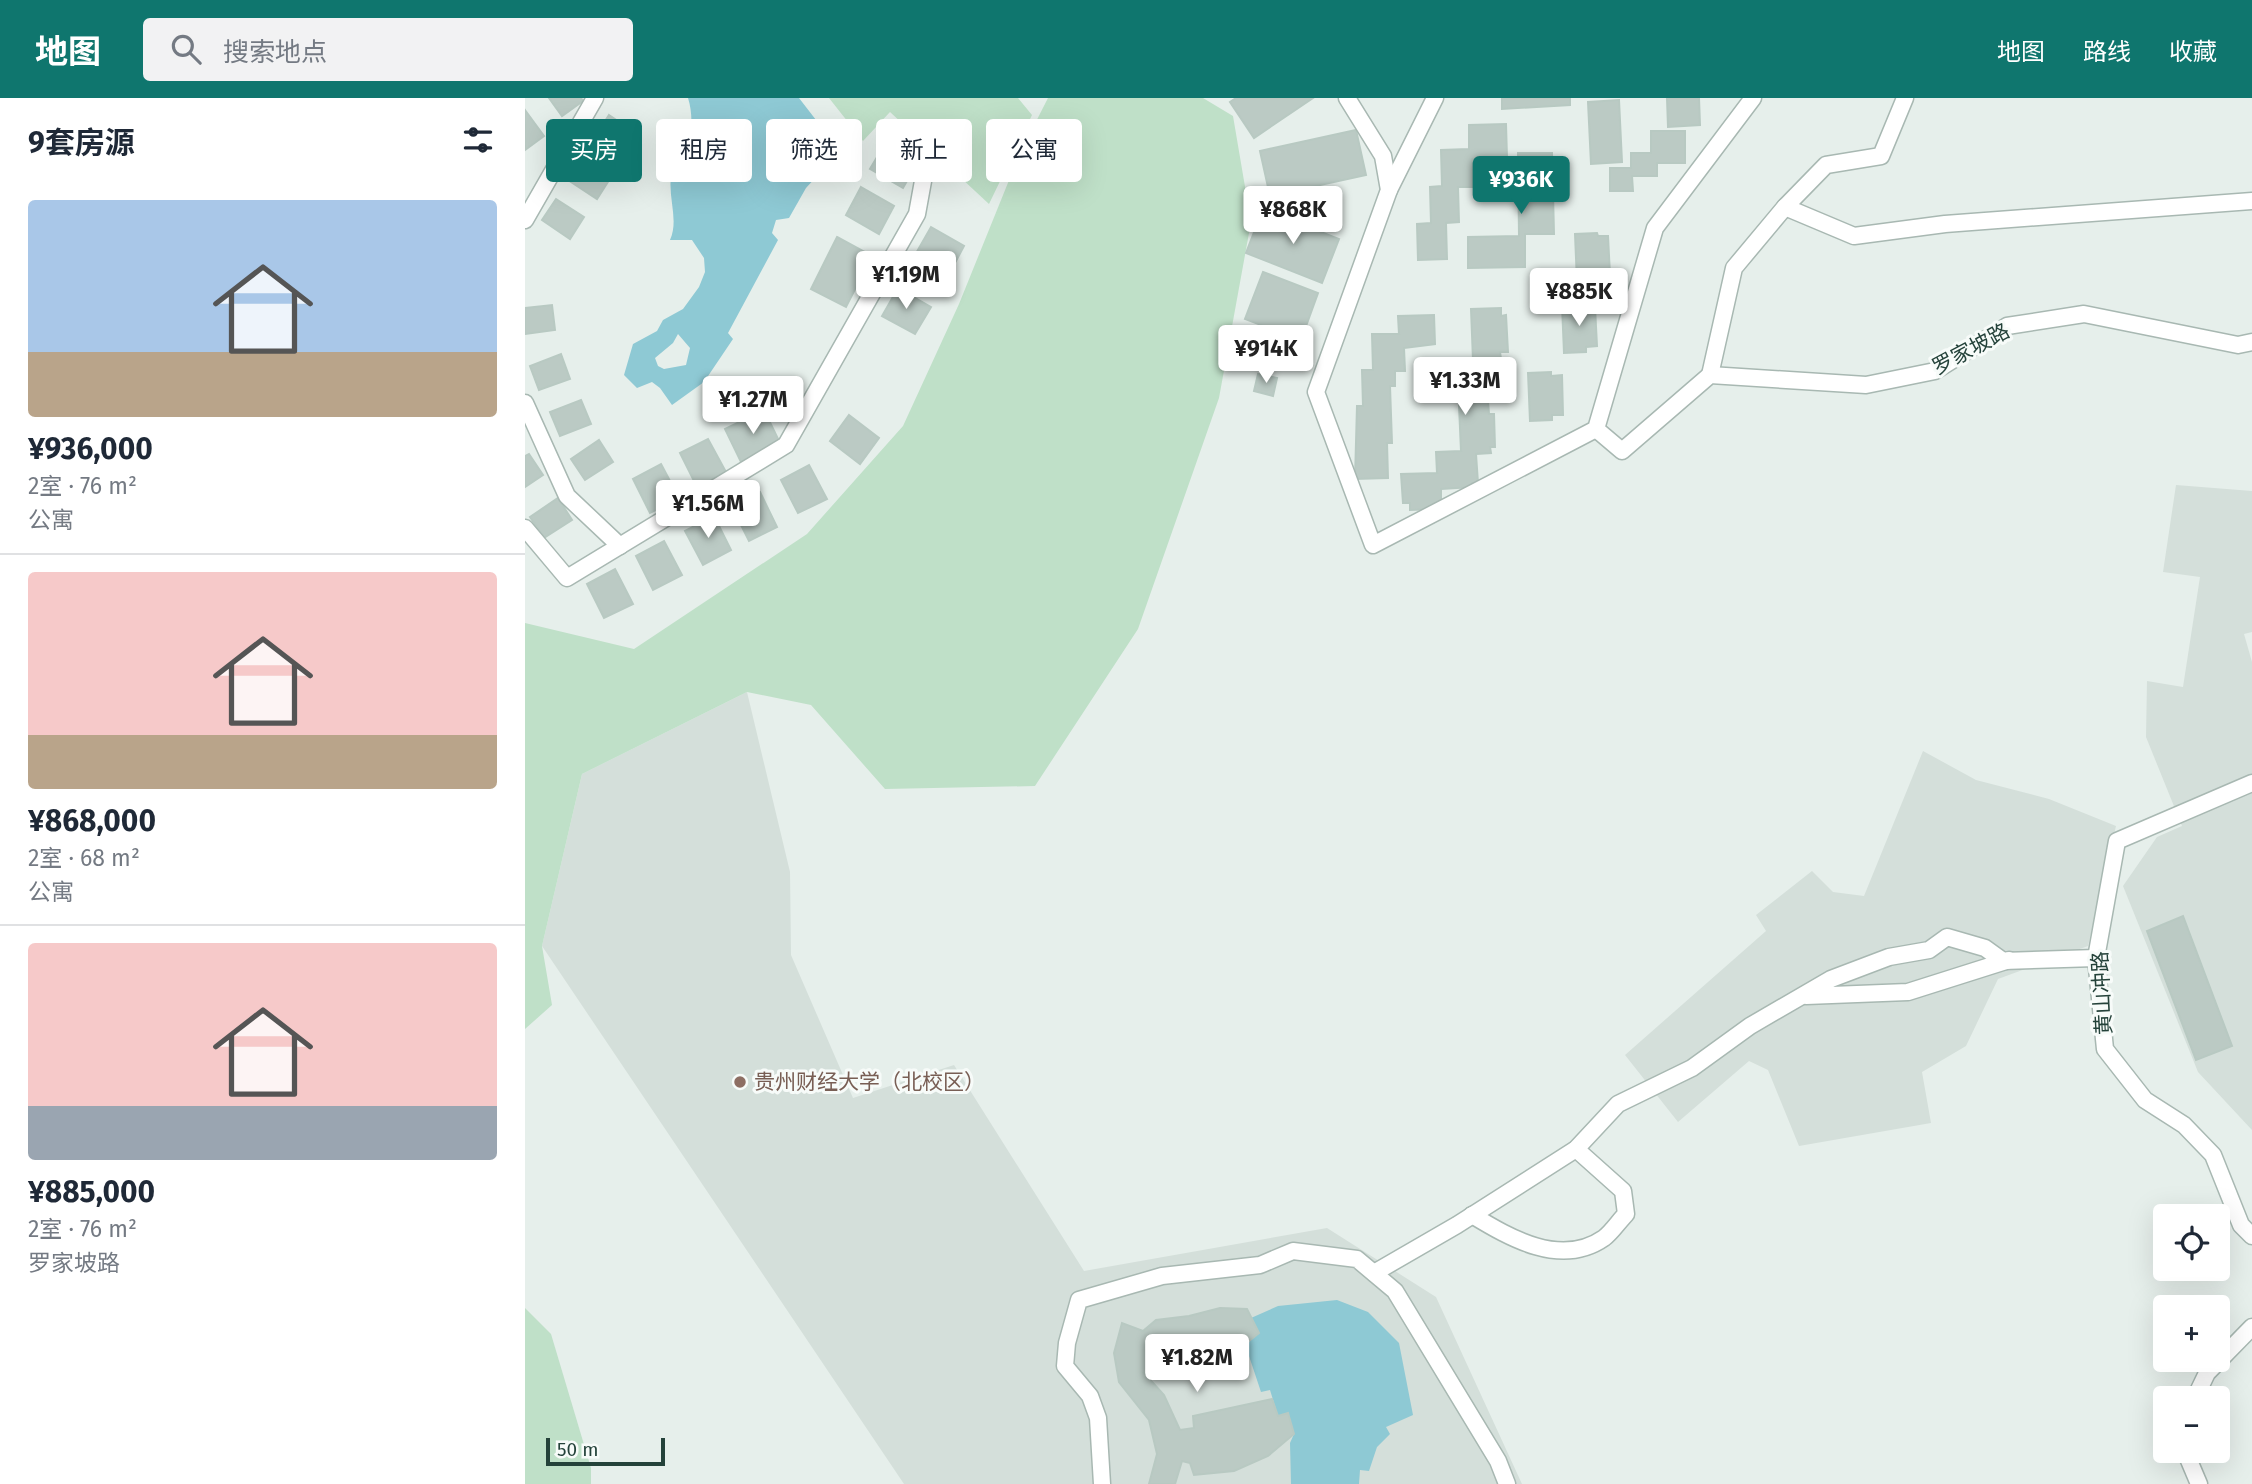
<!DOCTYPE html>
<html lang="zh">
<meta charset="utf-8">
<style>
:root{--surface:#fff;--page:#f2f2f3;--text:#1f2937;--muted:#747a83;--line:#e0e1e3;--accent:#0f766e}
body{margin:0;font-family:"Fira Sans","Noto Sans SC",sans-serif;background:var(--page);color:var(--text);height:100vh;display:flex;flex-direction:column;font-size:26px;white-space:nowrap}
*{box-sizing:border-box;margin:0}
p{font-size:23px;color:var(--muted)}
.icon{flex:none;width:38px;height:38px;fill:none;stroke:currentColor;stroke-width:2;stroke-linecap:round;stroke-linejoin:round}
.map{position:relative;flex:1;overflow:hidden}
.details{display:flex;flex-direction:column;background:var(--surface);width:525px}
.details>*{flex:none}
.banner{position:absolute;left:21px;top:21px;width:665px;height:63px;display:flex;gap:14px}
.buttons{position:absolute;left:1628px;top:1106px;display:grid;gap:14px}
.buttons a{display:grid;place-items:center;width:77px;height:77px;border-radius:7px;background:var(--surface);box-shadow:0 7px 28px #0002;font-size:35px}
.scale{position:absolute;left:21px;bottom:18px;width:119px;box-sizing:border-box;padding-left:7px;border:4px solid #24423a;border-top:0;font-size:19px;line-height:24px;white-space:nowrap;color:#24423a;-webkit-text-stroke:5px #f7fbf9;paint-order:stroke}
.price{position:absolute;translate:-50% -60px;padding:0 16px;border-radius:7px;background:#fff;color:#222;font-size:23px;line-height:46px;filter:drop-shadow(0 2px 4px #0008)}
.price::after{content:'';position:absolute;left:50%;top:42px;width:21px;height:16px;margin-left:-10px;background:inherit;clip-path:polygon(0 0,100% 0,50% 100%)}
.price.current{background:var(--accent);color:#fff}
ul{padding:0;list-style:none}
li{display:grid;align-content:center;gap:14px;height:371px;padding:0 28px}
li+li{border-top:2px solid var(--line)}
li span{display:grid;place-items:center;height:217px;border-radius:7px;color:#555}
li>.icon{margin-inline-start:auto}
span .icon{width:126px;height:126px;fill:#fffc;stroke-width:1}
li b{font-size:30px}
h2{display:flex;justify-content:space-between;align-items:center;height:84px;padding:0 28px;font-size:30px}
.pill{padding:0 24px;border-radius:7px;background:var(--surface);box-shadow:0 7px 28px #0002;font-size:24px;line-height:63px}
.pill.current{background:var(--accent);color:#fff}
header{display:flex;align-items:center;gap:42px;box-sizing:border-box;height:98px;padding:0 35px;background:var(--accent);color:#fff}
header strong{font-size:33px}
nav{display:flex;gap:38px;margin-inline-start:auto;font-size:24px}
.search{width:490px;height:63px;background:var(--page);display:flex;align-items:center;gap:18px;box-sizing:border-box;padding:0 24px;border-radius:7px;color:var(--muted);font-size:26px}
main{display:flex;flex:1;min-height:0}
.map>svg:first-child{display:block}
.built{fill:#d4dfda}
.green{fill:#bfe0c8}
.water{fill:#8ec9d4;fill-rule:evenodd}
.building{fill:#bbcac4;stroke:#b8c9c2;stroke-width:2}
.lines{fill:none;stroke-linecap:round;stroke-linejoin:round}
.minor-casing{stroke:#a8b8b2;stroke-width:19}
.minor{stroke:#fff;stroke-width:16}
.education-dot{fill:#8d6e63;stroke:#f7fbf9;stroke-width:2.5}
.labels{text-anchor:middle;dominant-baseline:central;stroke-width:6;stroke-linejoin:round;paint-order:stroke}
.street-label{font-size:21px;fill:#24423a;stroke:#f7fbf9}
.education-label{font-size:21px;fill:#785e54;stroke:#f7fbf9;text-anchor:start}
</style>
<header>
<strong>地图</strong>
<div class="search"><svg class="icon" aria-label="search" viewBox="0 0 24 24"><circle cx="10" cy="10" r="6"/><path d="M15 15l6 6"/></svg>搜索地点</div>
<nav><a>地图</a><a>路线</a><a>收藏</a></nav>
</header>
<main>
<section class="details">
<h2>9套房源<svg class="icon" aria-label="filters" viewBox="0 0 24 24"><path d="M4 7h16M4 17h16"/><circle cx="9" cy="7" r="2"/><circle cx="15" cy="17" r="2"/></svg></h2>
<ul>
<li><span style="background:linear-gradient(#a9c7e8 70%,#b9a48a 0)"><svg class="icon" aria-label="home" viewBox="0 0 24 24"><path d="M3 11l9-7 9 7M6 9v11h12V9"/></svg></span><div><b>¥936,000</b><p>2室 · 76 m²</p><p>公寓</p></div></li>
<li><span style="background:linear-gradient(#f6c9c9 75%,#b9a48a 0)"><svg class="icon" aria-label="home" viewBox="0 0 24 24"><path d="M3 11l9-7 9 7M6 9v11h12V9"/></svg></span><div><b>¥868,000</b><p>2室 · 68 m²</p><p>公寓</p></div></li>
<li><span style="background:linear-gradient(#f6c9c9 75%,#9aa5b1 0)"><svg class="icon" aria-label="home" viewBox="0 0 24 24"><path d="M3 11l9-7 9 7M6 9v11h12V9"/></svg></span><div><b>¥885,000</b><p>2室 · 76 m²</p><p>罗家坡路</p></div></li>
</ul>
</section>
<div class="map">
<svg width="1727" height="1386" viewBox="0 0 1727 1386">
<rect width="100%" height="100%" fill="#e6efeb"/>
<g class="built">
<polygon points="1651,387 1727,393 1727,534 1719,536 1727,564 1727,1032 1673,974 1598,788 1632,739 1657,728 1621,639 1622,583 1658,589 1675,479 1638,474"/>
<polygon points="222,594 265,774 266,857 328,1000 429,967 559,1173 802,1130 911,1199 997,1386 379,1386 17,848 57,676"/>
<polygon points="1398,653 1451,682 1524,701 1591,728 1563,848 1473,881 1441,948 1397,974 1406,1025 1274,1048 1243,972 1224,963 1153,1024 1100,957 1241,833 1231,817 1287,773 1308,794 1339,798"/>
</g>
<g class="green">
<polygon points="304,0 493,0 507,17 464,106 365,14 338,43"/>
<polygon points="523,0 678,0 708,18 726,124 694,300 613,531 510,688 360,691 286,607 222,594 57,676 17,848 27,907 0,931 0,525 109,551 282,436 378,328 434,206 495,55"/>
<polygon points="0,1210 26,1236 66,1370 66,1386 0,1386"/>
</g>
<g class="water">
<path d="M163,0H274L315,53L281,90L264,120L251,122L247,135L253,142L203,235L208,241L179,284L147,307L135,290L127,284L112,290L99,277L108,246L132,233L138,222L158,211L174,189L180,174L179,160L167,142H145C154,122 143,101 146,78C147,70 154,67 158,60C167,42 169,19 163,0ZM153,236L165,250L161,267L139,271L133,268L130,260L148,245Z"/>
<polygon points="812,1202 843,1214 874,1245 888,1317 861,1329 865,1336 852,1349 844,1373 835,1372 834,1386 766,1386 765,1345 769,1336 763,1315 753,1318 745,1292 736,1294 720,1246 726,1220 753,1208"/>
</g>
<g class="building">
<polygon points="24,0 56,0 58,3 37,18"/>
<polygon points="711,0 788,0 729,40 705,4"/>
<polygon points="977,0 1045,0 1045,7 977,11"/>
<polygon points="1142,0 1174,0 1175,27 1143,29"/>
<polygon points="1094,2 1097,64 1066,66 1063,4"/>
<polygon points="0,12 19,38 0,52"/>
<polygon points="84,17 112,36 98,57 70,39"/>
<polygon points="981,26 982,60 947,61 948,89 933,89 934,124 921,125 922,161 893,162 892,126 906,125 905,89 917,88 916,52 944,51 944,27"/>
<polygon points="831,32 841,77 745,98 735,53"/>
<polygon points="1126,33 1160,33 1160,65 1132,65 1132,78 1107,78 1108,93 1085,93 1085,70 1106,70 1106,55 1126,55"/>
<polygon points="361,44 394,62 378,90 345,71"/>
<polygon points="993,55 1027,55 1029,136 1000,136 1000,169 943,170 943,139 994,138"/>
<polygon points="57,60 86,79 72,101 43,82"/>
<polygon points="336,89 369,108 354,136 321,117"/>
<polygon points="31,101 59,119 45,141 17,122"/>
<polygon points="738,111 814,141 797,185 721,155"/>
<polygon points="406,129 439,148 424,176 390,157"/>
<polygon points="1072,135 1073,138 1083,138 1085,177 1074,178 1074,183 1052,184 1050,136"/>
<polygon points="312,139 347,158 321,209 286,191"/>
<polygon points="738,174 793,195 776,242 720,221"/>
<polygon points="373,190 406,209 390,236 357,218"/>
<polygon points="1059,205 1060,209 1070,209 1072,248 1061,249 1061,254 1039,255 1037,207"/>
<polygon points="27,207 30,232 0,236 0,210"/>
<polygon points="976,210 976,218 981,217 983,254 975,254 976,261 961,261 961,266 965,266 966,303 963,303 964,316 969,316 970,349 965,349 966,355 951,356 953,385 947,385 947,389 916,391 916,405 911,405 911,411 885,412 885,405 878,405 876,376 912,375 911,354 936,353 932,262 948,262 946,211"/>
<polygon points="909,217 910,246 879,250 880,273 870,273 870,288 865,288 867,345 862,345 863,380 830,381 832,308 838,308 837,272 848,272 847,236 874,236 873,218"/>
<polygon points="36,256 45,281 14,292 5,268"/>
<polygon points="1026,274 1026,278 1037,277 1038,317 1027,317 1027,322 1005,323 1003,275"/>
<polygon points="733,276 752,280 748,298 729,293"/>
<polygon points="56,302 66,326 35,338 25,314"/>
<polygon points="239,312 255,345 216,364 200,331"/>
<polygon points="324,317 354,340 335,366 305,343"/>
<polygon points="183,341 201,374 172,389 155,355"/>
<polygon points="74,342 88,364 60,382 46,361"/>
<polygon points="4,356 18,377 0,389 0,358"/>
<polygon points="136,366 154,400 125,415 108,381"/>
<polygon points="284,367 302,401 273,415 256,382"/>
<polygon points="235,394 252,429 224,443 207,409"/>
<polygon points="33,400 47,422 19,440 5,419"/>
<polygon points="189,418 206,452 178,467 160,433"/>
<polygon points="139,443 157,477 128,492 111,458"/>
<polygon points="90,471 108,506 79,520 62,486"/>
<polygon points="1658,818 1707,948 1671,962 1622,833"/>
<polygon points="695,1210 722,1211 734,1235 704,1259 680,1268 653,1277 619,1275 639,1297 655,1332 669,1330 668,1318 747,1301 753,1318 763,1315 769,1336 743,1358 709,1373 669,1377 665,1365 657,1363 650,1386 624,1386 632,1356 624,1322 594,1284 589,1255 597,1225 618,1233 631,1222 664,1218"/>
</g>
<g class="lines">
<g class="minor-casing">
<g id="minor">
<polyline points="822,0 858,58 864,92 791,294 848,447 1071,331 1130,130 1228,0"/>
<polyline points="1380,0 1356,58 1301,67 1260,109 1329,138 1420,126 1727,103"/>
<polyline points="864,92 910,0"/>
<polyline points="0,122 70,0"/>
<polyline points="1185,277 1209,170 1260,109"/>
<polyline points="0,305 42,398 95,448"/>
<polyline points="1071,331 1097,353 1185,277 1341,287 1410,273 1482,228 1559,216 1713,247 1727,244"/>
<polyline points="0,430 42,480 261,347 392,116 402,61"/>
<polyline points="1727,685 1592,743 1571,860 1580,951 1620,1002 1659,1027 1688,1057 1716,1127 1727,1138"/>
<polyline points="1281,898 1383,894 1484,862"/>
<path d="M947,1117C985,1140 1036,1170 1079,1140C1087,1134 1094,1123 1101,1116L1098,1093L1051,1051"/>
<polyline points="849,1175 932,1127 1051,1051 1093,1006 1167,970 1225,928 1306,881 1364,859 1404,852 1422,839 1460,850 1478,863 1571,860"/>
<polyline points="1670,1300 1682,1275 1727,1229"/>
<polyline points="1660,1353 1674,1386"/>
<polyline points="577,1386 573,1320 565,1298 540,1268 542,1245 554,1202 637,1178 735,1167 768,1153 832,1161 870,1193 973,1363 982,1386"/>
</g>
</g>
<use href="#minor" class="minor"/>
</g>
<circle class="education-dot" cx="215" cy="984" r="7"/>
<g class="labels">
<g class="street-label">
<text transform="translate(1446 251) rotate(-28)">罗家坡路</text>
<text transform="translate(1577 895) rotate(-93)">黄山冲路</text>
</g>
<g class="education-label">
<text x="229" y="984">贵州财经大学（北校区）</text>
</g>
</g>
</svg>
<div class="buttons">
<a><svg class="icon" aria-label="locate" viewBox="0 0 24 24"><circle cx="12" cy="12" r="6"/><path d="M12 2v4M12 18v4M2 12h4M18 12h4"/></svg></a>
<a>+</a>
<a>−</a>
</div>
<div class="scale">50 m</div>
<b class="price current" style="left:996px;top:118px">¥936K</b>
<b class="price" style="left:768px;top:148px">¥868K</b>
<b class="price" style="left:381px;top:213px">¥1.19M</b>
<b class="price" style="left:1054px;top:230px">¥885K</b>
<b class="price" style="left:741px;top:287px">¥914K</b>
<b class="price" style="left:940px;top:319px">¥1.33M</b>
<b class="price" style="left:228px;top:338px">¥1.27M</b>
<b class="price" style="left:183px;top:442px">¥1.56M</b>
<b class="price" style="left:672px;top:1296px">¥1.82M</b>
<div class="banner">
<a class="pill current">买房</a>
<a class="pill">租房</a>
<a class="pill">筛选</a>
<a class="pill">新上</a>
<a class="pill">公寓</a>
</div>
</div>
</main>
